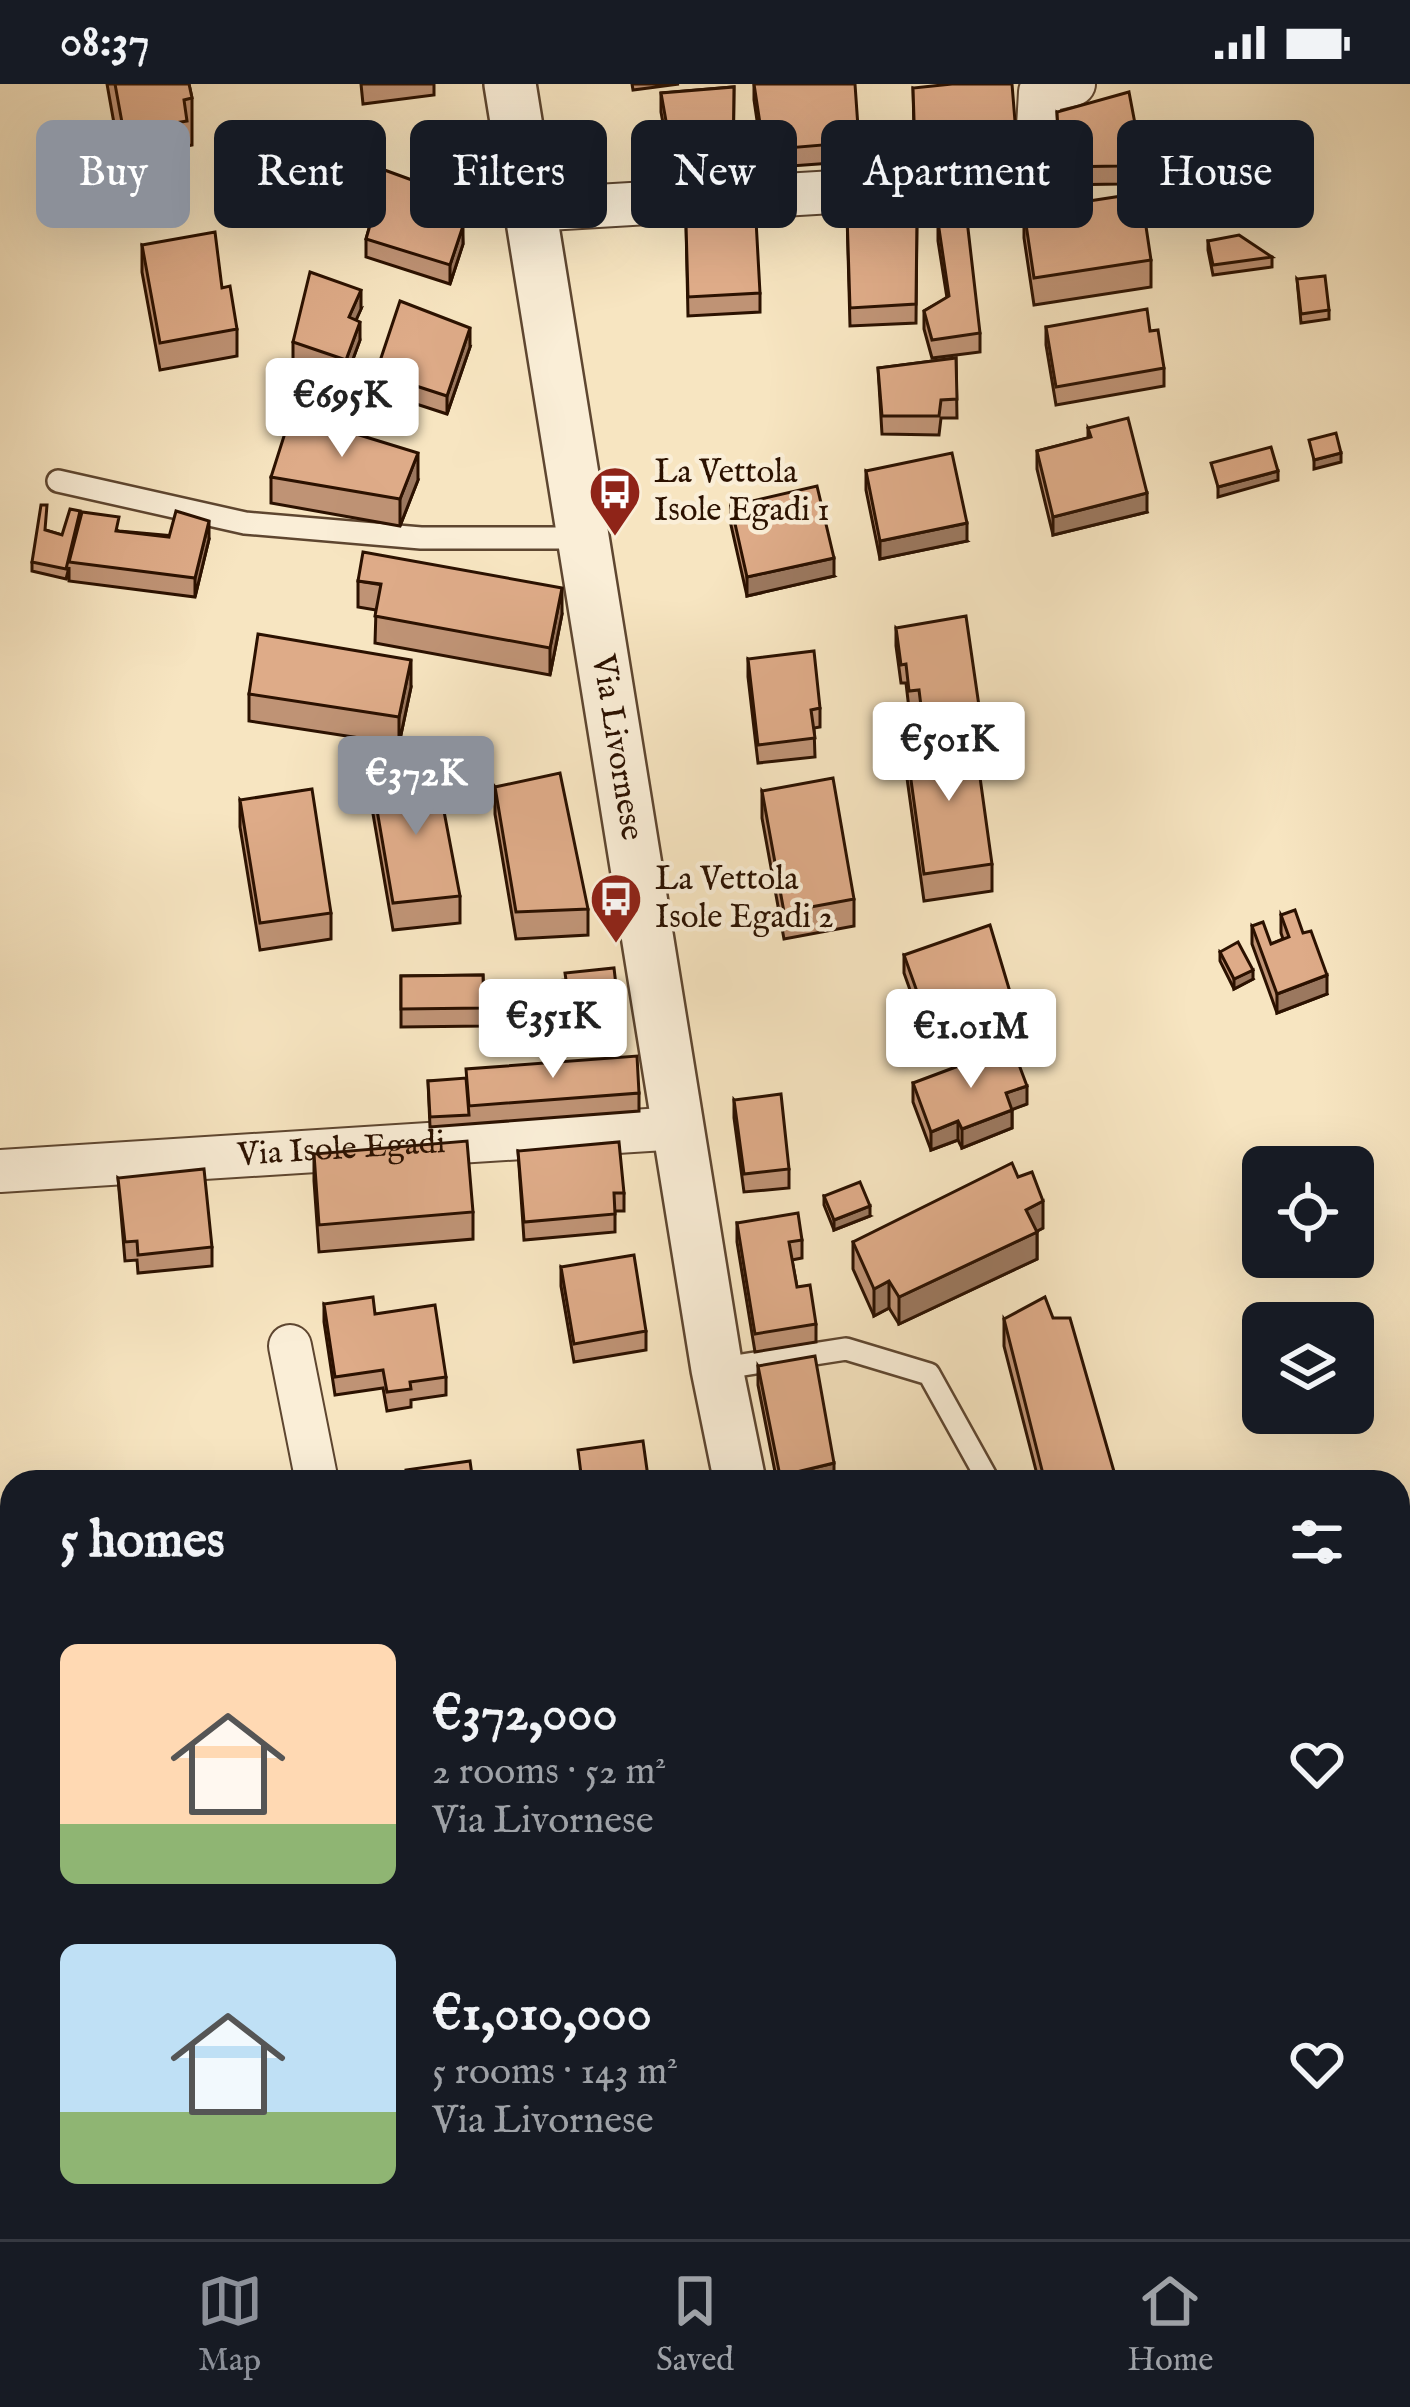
<!DOCTYPE html>
<meta charset="utf-8">
<style>
:root{--surface:#171b24;--page:#242831;--text:#f1f3f6;--muted:#9ea1a6;--line:#363941;--accent:#8c9099}
body{margin:0;font-family:"IM FELL English",serif;background:var(--page);color:var(--text);height:100vh;display:flex;flex-direction:column;font-size:45px;white-space:nowrap}
*{box-sizing:border-box;margin:0}
p{font-size:39px;color:var(--muted)}
.icon{flex:none;width:66px;height:66px;fill:none;stroke:currentColor;stroke-width:2;stroke-linecap:round;stroke-linejoin:round}
.map{position:relative;flex:1;overflow:hidden}
.panel{position:absolute;left:0px;top:1386px;width:1410px;height:771px;display:flex;flex-direction:column;background:var(--surface);border-radius:36px 36px 0 0;box-shadow:0 12px 48px #0002}
.panel>*{flex:none}
.guide{position:absolute;left:36px;top:36px;width:1338px;height:108px;display:flex;gap:24px}
.fabs{position:absolute;left:1242px;top:1062px;display:grid;gap:24px}
.fabs a{display:grid;place-items:center;width:132px;height:132px;border-radius:18px;background:var(--surface);box-shadow:0 12px 48px #0002;font-size:60px}
.price{position:absolute;translate:-50% -102px;padding:0 27px;border-radius:12px;background:#fff;color:#222;font-size:39px;line-height:78px;filter:drop-shadow(0 3px 6px #0008)}
.price::after{content:'';position:absolute;left:50%;top:72px;width:36px;height:27px;margin-left:-18px;background:inherit;clip-path:polygon(0 0,100% 0,50% 100%)}
.price.on{background:var(--accent);color:#fff}
ul{padding:0;list-style:none}
li{display:flex;align-items:center;gap:36px;height:300px;padding:0 60px}
li span{display:grid;place-items:center;flex:none;width:336px;height:240px;border-radius:18px;color:#555}
li>.icon{margin-inline-start:auto}
span .icon{width:144px;height:144px;fill:#fffc;stroke-width:1}
li b{font-size:51px}
h2{display:flex;justify-content:space-between;align-items:center;height:144px;padding:0 60px;font-size:51px}
.pill{padding:0 42px;border-radius:18px;background:var(--surface);box-shadow:0 12px 48px #0002;font-size:42px;line-height:108px}
.pill.on{background:var(--accent);color:#fff}
.status{display:flex;justify-content:space-between;align-items:center;height:84px;padding:0 60px;background:var(--surface);direction:ltr}
.status svg{height:33px;fill:currentColor}
.menu{display:flex;justify-content:space-around;align-items:center;height:168px;border-top:3px solid var(--line);background:var(--surface);font-size:33px;color:var(--muted)}
.menu a{display:grid;justify-items:center;gap:6px}
.menu .on{color:var(--accent)}
.map>svg:first-child{display:block}
.lines{fill:none;stroke-linecap:round;stroke-linejoin:round}
.stream{stroke:#727871;stroke-width:12}
.service-casing{stroke:#5e4630;stroke-width:26}
.minor-casing{stroke:#5e4630;stroke-width:46}
.tertiary-casing{stroke:#5e4630;stroke-width:56}
.service{stroke:#faeed7;stroke-width:21}
.minor{stroke:#faeed7;stroke-width:42}
.tertiary{stroke:#faeed7;stroke-width:51}
.wall{fill:#bf9375;stroke:#2b1100;stroke-width:3}
.shaded-wall{fill:#9b785f;stroke:#2b1100;stroke-width:3}
.building{fill:#deab88;stroke:#2b1100;stroke-width:3}
.labels{text-anchor:middle;dominant-baseline:central;stroke-width:9;stroke-linejoin:round;paint-order:stroke}
.poi-label{font-size:33px;fill:#2b1100;stroke:#faeed7;text-anchor:start}
.street-label{font-size:33px;fill:#2b1100;stroke:#faeed7}
</style>
<div class="status"><b>08:37</b><svg viewBox="0 0 49 12"><path d="M0 12V9h3v3zM5 12V6h3v6zM10 12V3h3v9zM15 12V0h3v12zM26 1h20v11H26zM47 4h2v5h-2z"/></svg></div>
<div class="map">
<svg width="1410" height="2155" viewBox="0 0 1410 2155">
<rect width="100%" height="100%" fill="#f7e5c1"/>
<filter id="stains"><feTurbulence type="fractalNoise" baseFrequency=".00167" numOctaves="4"/><feColorMatrix values="0 0 0 0 .2 0 0 0 0 .09 0 0 0 0 .02 0 0 0 .5 -.17"/></filter>
<radialGradient id="worn" r=".72"><stop offset=".6" stop-color="#630" stop-opacity="0"/><stop offset="1" stop-color="#630" stop-opacity=".3"/></radialGradient>
<g class="lines">
<polyline class="stream" points="0,1887 12,1885"/>
<g class="service-casing">
<g id="service">
<polyline points="58,397 245,439 421,454 585,454"/>
<polyline points="717,1285 846,1265 929,1290 989,1398"/>
</g>
</g>
<g class="minor-casing">
<g id="minor">
<polyline points="530,126 1035,96 1040,8 1074,0"/>
<path id="s1" d="M0,1087L680,1044"/>
<polyline points="290,1262 317,1398"/>
</g>
</g>
<g class="tertiary-casing">
<g id="tertiary">
<path id="s2" d="M510,0L717,1285L740,1398"/>
<polyline points="978,2145 982,2155"/>
</g>
</g>
<use href="#service" class="service"/>
<use href="#minor" class="minor"/>
<use href="#tertiary" class="tertiary"/>
</g>
<g class="wall">
<polygon points="107,0 189,0 192,14 192,61 187,62 187,83 171,86 171,93 125,101"/>
<polygon points="361,0 434,0 434,11 363,20"/>
<polygon points="632,0 679,0 633,6"/>
<polygon points="754,0 859,58 859,77 764,84 754,16"/>
<polygon points="734,3 733,96 673,94 661,28 661,9"/>
<polygon points="913,4 1016,50 1016,69 1007,69 1006,83 915,87"/>
<polygon points="1057,28 1140,66 1140,84 1121,87 1120,100 1060,101"/>
<polygon points="368,122 464,134 462,141 463,160 450,200 366,173 366,155 370,141 368,140"/>
<polygon points="1024,127 1151,176 1151,203 1034,221 1024,154"/>
<polygon points="847,130 917,131 916,239 850,242"/>
<polygon points="938,138 980,249 980,268 932,274 924,245 924,227 947,214 938,157"/>
<polygon points="686,140 760,209 760,228 688,232"/>
<polygon points="1208,157 1272,173 1272,183 1213,191 1208,166"/>
<polygon points="142,161 222,204 237,245 237,272 160,286 142,188"/>
<polygon points="1297,195 1329,226 1329,235 1301,239"/>
<polygon points="361,225 356,236 360,256 346,294 293,276 293,258"/>
<polygon points="1046,243 1150,247 1164,284 1164,302 1056,321 1046,261"/>
<polygon points="470,263 447,330 376,307 376,289"/>
<polygon points="956,274 957,334 941,334 939,351 882,350 878,284"/>
<polygon points="1088,344 1147,428 1053,451 1037,385 1037,367 1088,354"/>
<polygon points="866,387 967,457 880,475 866,406"/>
<polygon points="271,393 418,396 400,442 271,419"/>
<polygon points="731,422 834,492 747,512 731,441"/>
<polygon points="80,435 119,447 209,455 195,513 69,497 69,483 66,495 32,487 32,478 46,446 62,451"/>
<polygon points="358,497 562,530 550,591 375,559 376,526 358,523"/>
<polygon points="896,544 979,622 979,640 922,649 919,624 909,625 906,599 901,599 896,562"/>
<polygon points="748,575 820,624 820,643 814,644 815,673 758,679 748,593"/>
<polygon points="411,603 399,660 249,637 249,610"/>
<polygon points="906,660 992,780 992,807 924,817 906,687"/>
<polygon points="372,697 460,812 460,839 393,846 372,724"/>
<polygon points="495,703 588,825 588,851 516,855 495,730"/>
<polygon points="762,707 854,815 854,842 784,855 762,734"/>
<polygon points="240,716 331,829 331,855 260,866 240,743"/>
<polygon points="1281,831 1327,910 1277,929 1252,860 1252,842 1271,860 1283,855 1281,849"/>
<polygon points="1220,868 1253,895 1234,905 1220,877"/>
<polygon points="904,871 1010,926 925,948 904,889"/>
<polygon points="483,891 484,942 401,943 401,892"/>
<polygon points="542,898 620,936 620,954 547,963"/>
<polygon points="428,997 639,1009 639,1027 430,1043"/>
<polygon points="913,999 1027,1020 1012,1025 1012,1044 962,1064 958,1056 931,1066 913,1018"/>
<polygon points="734,1016 789,1085 789,1104 744,1108 734,1034"/>
<polygon points="518,1067 624,1109 624,1127 615,1127 615,1148 524,1156"/>
<polygon points="314,1070 473,1128 473,1155 319,1168 314,1097"/>
<polygon points="118,1094 212,1163 212,1182 138,1189 137,1176 125,1177"/>
<polygon points="824,1112 870,1132 834,1146 824,1121"/>
<polygon points="737,1139 802,1156 802,1174 792,1176 797,1203 816,1240 816,1258 755,1268 737,1158"/>
<polygon points="1043,1144 1037,1147 1037,1175 899,1240 889,1224 874,1232 853,1185 853,1158"/>
<polygon points="561,1183 646,1247 646,1266 574,1278 561,1202"/>
<polygon points="324,1220 446,1293 446,1311 411,1316 411,1323 387,1327 383,1304 335,1311 324,1238"/>
<polygon points="1004,1235 1117,1398 1039,1398 1004,1262"/>
<polygon points="758,1282 834,1398 777,1398 758,1301"/>
<polygon points="12,1976 12,2033 6,2005 6,1978"/>
<polygon points="544,2145 605,2145 581,2155 548,2155"/>
<polygon points="1094,2145 1206,2145 1208,2155 1101,2155"/>
</g>
<g class="shaded-wall">
<polygon points="464,115 464,134 457,158 457,140"/>
<polygon points="463,142 463,160 450,200 450,181"/>
<polygon points="361,206 361,225 349,252 349,233"/>
<polygon points="360,238 360,256 346,294 346,276"/>
<polygon points="470,244 470,263 447,330 447,312"/>
<polygon points="418,369 418,396 400,442 400,415"/>
<polygon points="1341,369 1341,378 1314,385 1314,376"/>
<polygon points="1278,387 1278,396 1218,413 1218,403"/>
<polygon points="1147,409 1147,428 1053,451 1053,433"/>
<polygon points="209,437 209,455 195,513 195,494"/>
<polygon points="967,439 967,457 880,475 880,457"/>
<polygon points="834,474 834,492 747,512 747,493"/>
<polygon points="562,504 562,530 550,591 550,564"/>
<polygon points="411,576 411,603 399,660 399,633"/>
<polygon points="1253,886 1253,895 1234,905 1234,895"/>
<polygon points="1327,891 1327,910 1277,929 1277,910"/>
<polygon points="1010,908 1010,926 925,948 925,930"/>
<polygon points="1027,1002 1027,1020 1006,1028 1006,1009"/>
<polygon points="1012,1026 1012,1044 962,1064 962,1045"/>
<polygon points="958,1037 958,1056 931,1066 931,1048"/>
<polygon points="1043,1117 1043,1144 1026,1153 1026,1126"/>
<polygon points="870,1122 870,1132 834,1146 834,1136"/>
<polygon points="1037,1148 1037,1175 899,1240 899,1213"/>
<polygon points="889,1197 889,1224 874,1232 874,1205"/>
<polygon points="834,1379 834,1398 780,1398 780,1392"/>
<polygon points="560,2145 605,2145 581,2155 553,2155 553,2148"/>
<polygon points="805,2145 814,2145 814,2155 788,2155"/>
</g>
<g class="building">
<polygon points="115,0 189,0 192,14 184,16 187,37 169,40 171,47 125,55"/>
<polygon points="754,0 855,0 859,58 764,66"/>
<polygon points="952,0 1012,0 1016,50 1007,51 1006,64 915,68 913,4"/>
<polygon points="734,3 733,78 673,76 661,9"/>
<polygon points="1129,8 1140,66 1121,69 1120,82 1060,83 1057,28"/>
<polygon points="379,84 464,115 457,140 463,142 450,181 366,155 375,124 368,122"/>
<polygon points="1141,109 1151,176 1034,194 1024,127"/>
<polygon points="847,130 917,131 916,220 850,224"/>
<polygon points="756,136 760,209 688,213 686,140"/>
<polygon points="967,136 980,249 932,256 924,227 949,212 938,138"/>
<polygon points="215,148 222,204 230,202 237,245 160,259 142,161"/>
<polygon points="1239,151 1272,173 1213,181 1208,157"/>
<polygon points="310,188 361,206 349,233 360,238 346,276 293,258"/>
<polygon points="1325,192 1329,226 1301,230 1297,195"/>
<polygon points="400,217 470,244 447,312 376,289"/>
<polygon points="1147,225 1150,247 1158,246 1164,284 1056,303 1046,243"/>
<polygon points="956,274 957,315 941,316 939,332 882,332 878,284"/>
<polygon points="291,330 418,369 400,415 271,393"/>
<polygon points="1128,334 1147,409 1053,433 1037,367 1091,353 1088,344"/>
<polygon points="1336,349 1341,369 1314,376 1309,356"/>
<polygon points="1271,363 1278,387 1218,403 1211,379"/>
<polygon points="952,369 967,439 880,457 866,387"/>
<polygon points="817,402 834,474 747,493 731,422"/>
<polygon points="41,421 47,421 45,446 62,451 70,425 80,427 66,485 32,478"/>
<polygon points="176,427 209,437 195,494 69,478 82,428 119,433 116,447 169,453"/>
<polygon points="363,468 562,504 550,564 375,532 381,500 358,497"/>
<polygon points="966,532 979,622 922,630 919,606 909,607 906,580 901,581 896,544"/>
<polygon points="258,550 411,576 399,633 249,610"/>
<polygon points="814,567 820,624 811,626 815,654 758,661 748,575"/>
<polygon points="974,650 992,780 924,790 906,660"/>
<polygon points="436,685 460,812 393,819 372,697"/>
<polygon points="560,689 588,825 516,828 495,703"/>
<polygon points="833,694 854,815 784,828 762,707"/>
<polygon points="312,705 331,829 260,839 240,716"/>
<polygon points="1295,826 1303,849 1311,847 1327,891 1277,910 1252,842 1263,838 1271,860 1289,853 1281,831"/>
<polygon points="990,841 1010,908 925,930 904,871"/>
<polygon points="1238,858 1253,886 1234,895 1220,868"/>
<polygon points="614,884 620,936 547,944 542,898 566,896 565,889"/>
<polygon points="483,891 484,924 401,925 401,892"/>
<polygon points="1012,962 1027,1002 1006,1009 1012,1026 962,1045 958,1037 931,1048 913,999"/>
<polygon points="637,972 639,1009 469,1022 466,985"/>
<polygon points="466,994 469,1031 430,1033 428,997"/>
<polygon points="781,1010 789,1085 744,1090 734,1016"/>
<polygon points="467,1057 473,1128 319,1141 314,1070"/>
<polygon points="619,1058 624,1109 614,1109 615,1130 524,1138 518,1067"/>
<polygon points="1012,1079 1018,1093 1032,1088 1043,1117 1026,1126 1037,1148 899,1213 889,1197 874,1205 853,1158"/>
<polygon points="204,1085 212,1163 138,1171 137,1157 125,1158 118,1094"/>
<polygon points="860,1098 870,1122 834,1136 824,1112"/>
<polygon points="798,1129 802,1156 789,1158 797,1203 810,1201 816,1240 755,1250 737,1139"/>
<polygon points="634,1171 646,1247 574,1260 561,1183"/>
<polygon points="373,1213 375,1230 435,1221 446,1293 410,1298 411,1305 387,1308 383,1286 335,1293 324,1220"/>
<polygon points="1045,1213 1053,1234 1070,1234 1117,1398 1045,1398 1004,1235"/>
<polygon points="815,1272 834,1379 780,1392 758,1282"/>
<polygon points="643,1357 648,1393 661,1391 662,1398 582,1398 578,1366"/>
<polygon points="470,1377 473,1398 407,1398 406,1386"/>
<polygon points="12,1976 12,2006 6,1978"/>
<polygon points="707,2145 805,2145 788,2155 690,2155"/>
<polygon points="913,2145 939,2145 944,2155 894,2155"/>
<polygon points="1112,2145 1206,2145 1208,2148 1198,2155 1119,2155"/>
<polygon points="1278,2145 1346,2145 1358,2155 1271,2155"/>
</g>
<defs>
<g id="bus-pin" transform="scale(2.7)"><path d="M0 17L-7.5 6A9.5 9.5 0 1 1 7.5 6Z" fill="#8f2418" stroke="#faeed7"/><path d="M-5-6H5V4H4V6H2V4H-2V6H-4V4H-5ZM-3.5-4V0h7V-4ZM-3.5 1.2v1.5H-2V1.2ZM2 1.2v1.5H3.5V1.2Z" fill="#fff"/></g>
</defs>
<g fill-rule="evenodd">
<use href="#bus-pin" x="615" y="408"/>
<use href="#bus-pin" x="616" y="815"/>
</g>
<g class="labels">
<g class="poi-label">
<text x="654" y="389">La Vettola<tspan x="654" dy="38">Isole Egadi 1</tspan></text>
<text x="655" y="796">La Vettola<tspan x="655" dy="38">Isole Egadi 2</tspan></text>
</g>
<g class="street-label">
<text stroke="none"><textPath href="#s2" startOffset="672">Via Livornese</textPath></text>
<text stroke="none"><textPath href="#s1" startOffset="342">Via Isole Egadi</textPath></text>
</g>
</g>
<rect width="100%" height="100%" filter="url(#stains)"/>
<rect width="100%" height="100%" fill="url(#worn)"/>
</svg>
<div class="fabs">
<a><svg class="icon" aria-label="locate" viewBox="0 0 24 24"><circle cx="12" cy="12" r="6"/><path d="M12 2v4M12 18v4M2 12h4M18 12h4"/></svg></a>
<a><svg class="icon" aria-label="layers" viewBox="0 0 24 24"><path d="M12 4l9 5-9 5-9-5zM3 14l9 5 9-5"/></svg></a>
</div>
<b class="price" style="left:342px;top:376px">€695K</b>
<b class="price" style="left:949px;top:720px">€501K</b>
<b class="price on" style="left:416px;top:754px">€372K</b>
<b class="price" style="left:553px;top:997px">€351K</b>
<b class="price" style="left:971px;top:1007px">€1.01M</b>
<div class="guide">
<a class="pill on">Buy</a>
<a class="pill">Rent</a>
<a class="pill">Filters</a>
<a class="pill">New</a>
<a class="pill">Apartment</a>
<a class="pill">House</a>
</div>
<section class="panel">
<h2>5 homes<svg class="icon" aria-label="filters" viewBox="0 0 24 24"><path d="M4 7h16M4 17h16"/><circle cx="9" cy="7" r="2"/><circle cx="15" cy="17" r="2"/></svg></h2>
<ul>
<li><span style="background:linear-gradient(#ffd9b3 75%,#8fb573 0)"><svg class="icon" aria-label="home" viewBox="0 0 24 24"><path d="M3 11l9-7 9 7M6 9v11h12V9"/></svg></span><div><b>€372,000</b><p>2 rooms · 52 m²</p><p>Via Livornese</p></div><svg class="icon" aria-label="heart" viewBox="0 0 24 24"><path d="M12 20l-8-8c-3-5 5-10 8-4 3-6 11-1 8 4z"/></svg></li>
<li><span style="background:linear-gradient(#bfe0f5 70%,#8fb573 0)"><svg class="icon" aria-label="home" viewBox="0 0 24 24"><path d="M3 11l9-7 9 7M6 9v11h12V9"/></svg></span><div><b>€1,010,000</b><p>5 rooms · 143 m²</p><p>Via Livornese</p></div><svg class="icon" aria-label="heart" viewBox="0 0 24 24"><path d="M12 20l-8-8c-3-5 5-10 8-4 3-6 11-1 8 4z"/></svg></li>
</ul>
</section>
</div>
<nav class="menu">
<a class="on"><svg class="icon" aria-label="map" viewBox="0 0 24 24"><path d="M3 6l6-2 6 2 6-2v14l-6 2-6-2-6 2zM9 4v14M15 6v14"/></svg>Map</a>
<a><svg class="icon" aria-label="saved" viewBox="0 0 24 24"><path d="M7 4h10v16l-5-4-5 4z"/></svg>Saved</a>
<a><svg class="icon" aria-label="home" viewBox="0 0 24 24"><path d="M3 11l9-7 9 7M6 9v11h12V9"/></svg>Home</a>
</nav>
